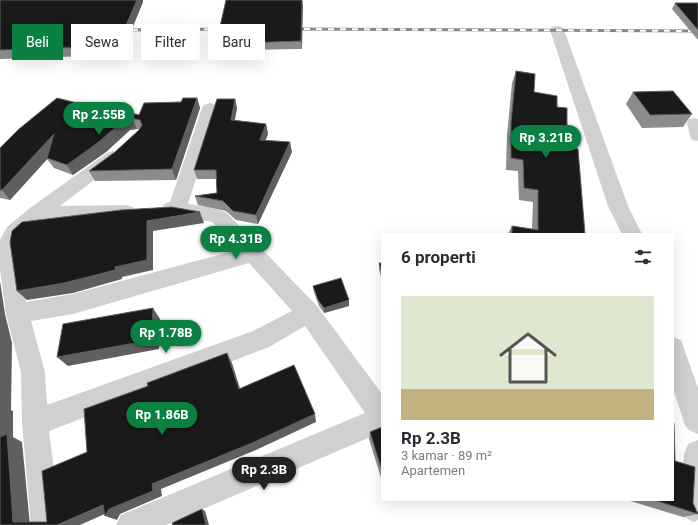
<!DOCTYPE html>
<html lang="id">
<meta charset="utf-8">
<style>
:root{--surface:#fff;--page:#f7f7f7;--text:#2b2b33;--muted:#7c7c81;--line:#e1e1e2;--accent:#0b8043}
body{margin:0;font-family:Roboto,sans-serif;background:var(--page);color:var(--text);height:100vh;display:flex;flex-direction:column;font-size:15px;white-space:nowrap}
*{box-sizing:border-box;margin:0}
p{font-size:13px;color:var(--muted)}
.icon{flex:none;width:22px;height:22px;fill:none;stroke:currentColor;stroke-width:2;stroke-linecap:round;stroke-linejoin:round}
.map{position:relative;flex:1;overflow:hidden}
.sheet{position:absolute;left:381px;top:233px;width:293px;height:268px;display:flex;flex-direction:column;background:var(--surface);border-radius:0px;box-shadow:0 4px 16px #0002}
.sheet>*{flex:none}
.banner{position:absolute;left:12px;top:24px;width:309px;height:36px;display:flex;gap:8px}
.price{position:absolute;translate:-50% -34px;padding:0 9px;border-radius:14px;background:var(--accent);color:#fff;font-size:13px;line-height:26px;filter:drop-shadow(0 1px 2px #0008)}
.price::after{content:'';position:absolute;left:50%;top:24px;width:12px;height:9px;margin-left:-6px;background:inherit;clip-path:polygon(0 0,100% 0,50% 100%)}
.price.selected{background:#222;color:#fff}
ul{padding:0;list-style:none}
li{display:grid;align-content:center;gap:8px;height:212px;padding:0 20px}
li+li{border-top:1px solid var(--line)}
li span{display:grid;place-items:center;height:124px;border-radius:0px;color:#555}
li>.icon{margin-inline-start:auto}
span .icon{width:72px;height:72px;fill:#fffc;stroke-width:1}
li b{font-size:17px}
h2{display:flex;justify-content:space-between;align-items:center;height:48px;padding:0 20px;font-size:17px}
.tag{padding:0 14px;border-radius:0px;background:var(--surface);box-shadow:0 4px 16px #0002;font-size:14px;line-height:36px}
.tag.selected{background:var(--accent);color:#fff}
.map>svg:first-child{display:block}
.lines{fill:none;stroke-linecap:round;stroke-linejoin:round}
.street{fill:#d0d0d0;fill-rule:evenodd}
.rail-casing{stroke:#888;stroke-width:3}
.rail{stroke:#fff;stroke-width:2;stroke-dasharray:6;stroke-linecap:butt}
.wall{fill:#8c8c8c}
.shaded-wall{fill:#5f5f5f}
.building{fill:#1a1a1a;stroke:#5f5f5f}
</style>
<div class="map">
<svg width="698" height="525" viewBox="0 0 698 525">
<rect width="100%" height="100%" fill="#fff"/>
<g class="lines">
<g class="street">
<polygon points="557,26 562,27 564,30 628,206 642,234 622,234 608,206 550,30 552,27"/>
<path d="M210,103L216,105L218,108L188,204L208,207L226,212L317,306L382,394V432L166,525H116L121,515L365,413L305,326L269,347L49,431L61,525H31L22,423L21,372L6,314L0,270V240L7,227L30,208L107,153L113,151L119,153L122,157L119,161L60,206L126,205L133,207L136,212L133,217L126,219L41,220L20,240L18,252L26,302L73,294L237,250L212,222L164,214L161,209L164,204L170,202L202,108L204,105ZM249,263L292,311L253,331L47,405L45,372L31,321L73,314Z"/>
<polygon points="695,118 698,119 698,141 692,140 690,136 687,123 689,119"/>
<polygon points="673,337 681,340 698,388 698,434 689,430 685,425 673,389"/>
<polygon points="698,440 698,520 694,522 684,517 679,507 684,454 688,444"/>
</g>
<g class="rail-casing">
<g id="rail">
<polyline points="292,29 698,31"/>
<polyline points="120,30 230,29"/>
</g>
</g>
<use href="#rail" class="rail"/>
</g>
<g class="wall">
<polygon points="0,0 143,0 143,2 121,55 0,59"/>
<polygon points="302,0 302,49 243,50 242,47 219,48 217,40"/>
<polygon points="675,3 698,3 698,40 672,9"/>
<polygon points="516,71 534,92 557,107 567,147 585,234 508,234 512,226 532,229 533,202 519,200 518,171 506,170 507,135 512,83"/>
<polygon points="633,92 692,114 683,127 642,128 626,104"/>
<polygon points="197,98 200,108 176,180 95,181 89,171 115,152 140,129 137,129 130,130 106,152 73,175 54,168 47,159 10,200 0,198 0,148 97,108 139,115"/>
<polygon points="235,99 237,108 235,120 266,124 268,134 265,141 292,152 258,224 236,220 226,211 198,205 195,196 217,193 216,179 197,179 194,170"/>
<polygon points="379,263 382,263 382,281 379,269"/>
<polygon points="313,286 349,306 324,313 319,306 314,292"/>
<polygon points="382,427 382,481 369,439 370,432"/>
<polygon points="675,461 698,514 683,517 627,500 673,500"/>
</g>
<g class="shaded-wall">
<polygon points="137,0 143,0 143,2 121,55 117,46"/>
<polygon points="302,0 303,6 302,49 301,41"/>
<polygon points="197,98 200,108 176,180 172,169"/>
<polygon points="235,99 237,108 233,129 231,120"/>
<polygon points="132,118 137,129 130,130 106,152 73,175 67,165 125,119"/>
<polygon points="266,124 268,134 262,150 260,140"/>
<polygon points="54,134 61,144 10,200 2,190"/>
<polygon points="290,142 292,152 258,224 256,215"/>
<polygon points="200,212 204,223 153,231 153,270 122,277 122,279 73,293 27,300 17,291 115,267 147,221"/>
<polygon points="0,281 5,314 12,343 11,410 13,411 13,437 22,442 30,525 13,522 0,440"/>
<polygon points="349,300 349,306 324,313 324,308"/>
<polygon points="153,308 160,319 159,349 68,366 57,357"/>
<polygon points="227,353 232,363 243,398 239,389"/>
<polygon points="315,414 316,422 256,450 161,489 162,496 120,514 117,520 105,516 107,513 80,525 57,525"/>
<polygon points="202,509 205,511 209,525 206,525"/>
</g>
<g class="building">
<polygon points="0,0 137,0 117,46 0,50"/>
<polygon points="226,0 302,0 301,41 242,43 242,39 217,40"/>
<polygon points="675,3 698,3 698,30"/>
<polygon points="516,71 535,74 534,92 557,96 557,107 567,108 567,147 578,149 585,234 512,234 512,226 538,230 538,190 524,188 523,160 511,158 511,123"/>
<polygon points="673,91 692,114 650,115 633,92"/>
<polygon points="57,98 97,108 99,106 139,115 144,103 181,102 183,98 197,98 172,169 89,171 115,152 139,130 142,125 140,120 132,118 125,119 100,141 67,165 47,158 54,134 2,190 0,190 0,148 19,129"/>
<polygon points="217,99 235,99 231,120 266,124 260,140 290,142 256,215 233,211 223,201 195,196 217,193 216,170 194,170"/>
<polygon points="172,207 200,212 147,221 147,260 115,267 115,270 64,283 17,291 10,242 12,231 22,222 121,210"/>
<polygon points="379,263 382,263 382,273"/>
<polygon points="341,278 349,300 324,308 318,300 313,286"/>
<polygon points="153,308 152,340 57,357 63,324"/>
<polygon points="227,353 239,389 294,365 315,414 252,443 152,484 153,491 109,509 105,516 103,505 57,525 0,525 0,437 7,434 13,522 47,522 42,471 87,452 84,409 148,386 147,383"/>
<polygon points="673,422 674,423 675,461 695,467 693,503 698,514 654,500 673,500"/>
<polygon points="382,427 382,471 370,432"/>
<polygon points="202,509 206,525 173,525 172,523"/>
</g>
</svg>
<b class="price" style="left:99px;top:136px">Rp 2.55B</b>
<b class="price" style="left:546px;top:159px">Rp 3.21B</b>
<b class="price" style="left:236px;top:260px">Rp 4.31B</b>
<b class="price" style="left:166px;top:354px">Rp 1.78B</b>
<b class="price" style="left:162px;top:436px">Rp 1.86B</b>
<b class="price selected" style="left:264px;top:491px">Rp 2.3B</b>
<div class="banner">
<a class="tag selected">Beli</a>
<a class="tag">Sewa</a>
<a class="tag">Filter</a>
<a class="tag">Baru</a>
</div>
<section class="sheet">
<h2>6 properti<svg class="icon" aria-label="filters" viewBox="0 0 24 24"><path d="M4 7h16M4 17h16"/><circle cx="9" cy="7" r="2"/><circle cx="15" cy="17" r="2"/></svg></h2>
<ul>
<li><span style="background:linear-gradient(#dfe7d0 75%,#c2b280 0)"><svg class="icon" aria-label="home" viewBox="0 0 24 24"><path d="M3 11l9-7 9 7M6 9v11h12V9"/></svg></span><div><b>Rp 2.3B</b><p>3 kamar · 89 m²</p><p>Apartemen</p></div></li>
</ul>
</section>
</div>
